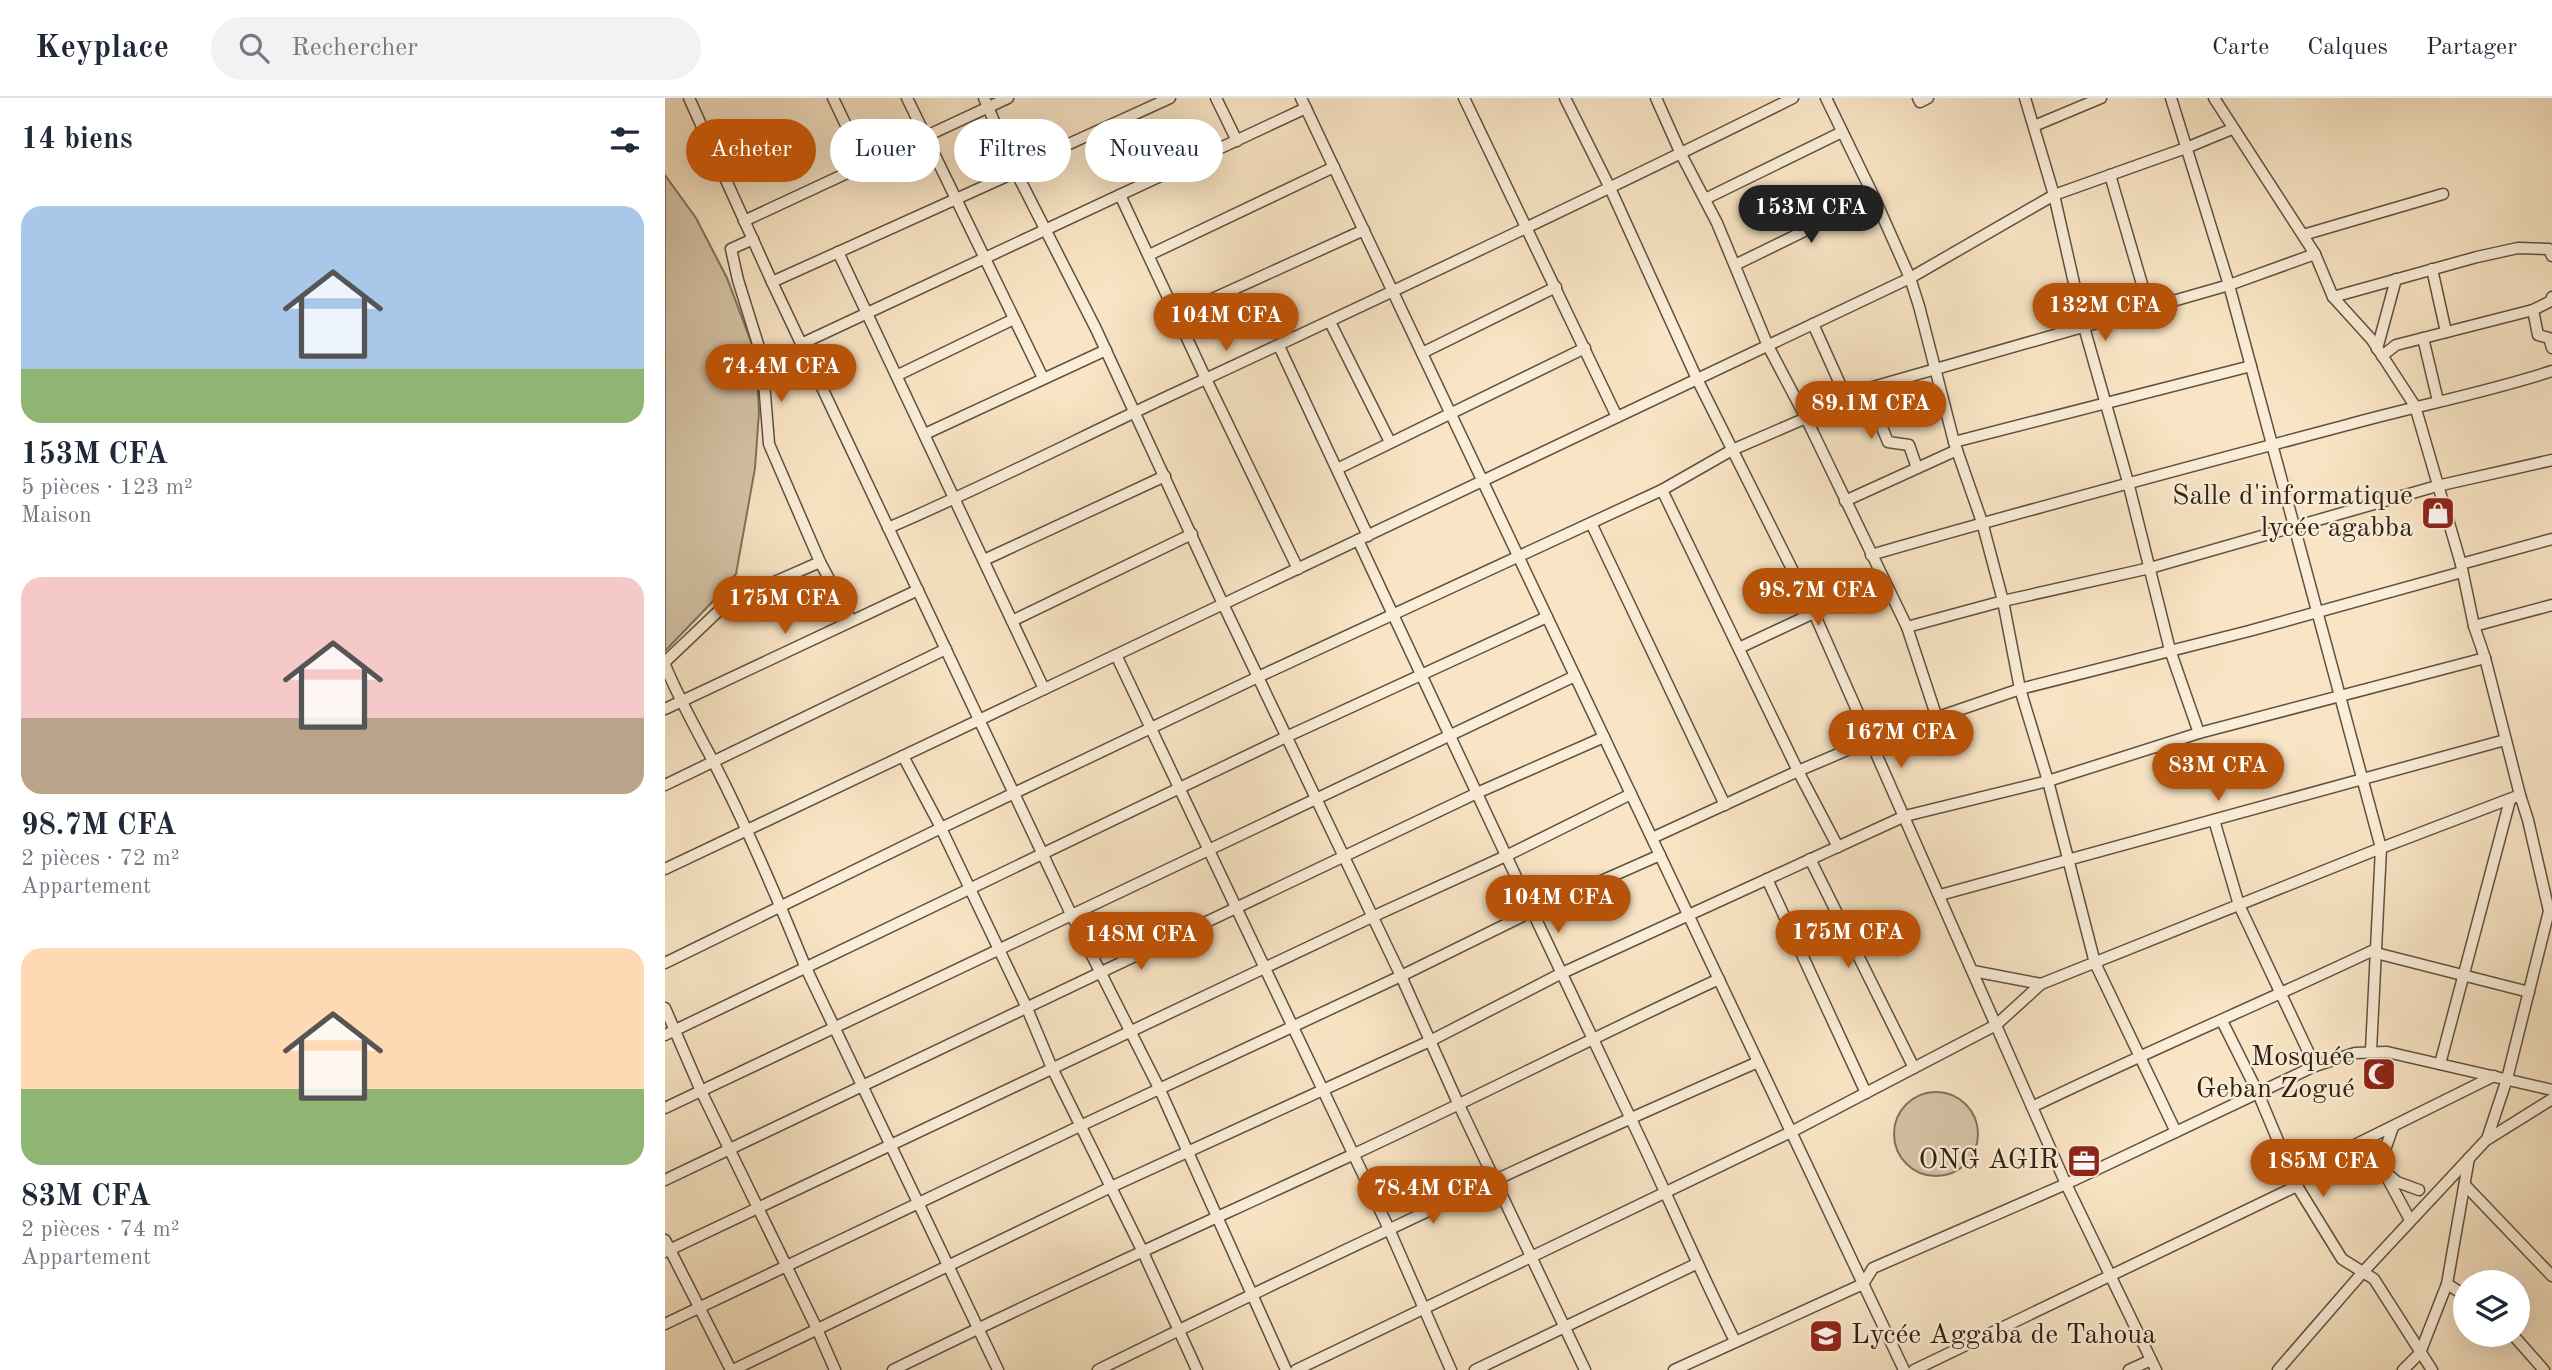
<!DOCTYPE html>
<html lang="fr">
<meta charset="utf-8">
<style>
:root{--surface:#fff;--page:#f2f2f3;--text:#1f2937;--muted:#747a83;--line:#e0e1e3;--accent:#b45309}
body{margin:0;font-family:"Old Standard TT",serif;background:var(--page);color:var(--text);height:100vh;display:flex;flex-direction:column;font-size:26px;white-space:nowrap}
*{box-sizing:border-box;margin:0}
p{font-size:23px;color:var(--muted)}
.icon{flex:none;width:38px;height:38px;fill:none;stroke:currentColor;stroke-width:2;stroke-linecap:round;stroke-linejoin:round}
.map{position:relative;flex:1;overflow:hidden}
.panel{display:flex;flex-direction:column;background:var(--surface);width:665px}
.panel>*{flex:none}
.banner{position:absolute;left:21px;top:21px;width:665px;height:63px;display:flex;gap:14px}
.controls{position:absolute;left:1788px;top:1172px;display:grid;gap:14px}
.controls a{display:grid;place-items:center;width:77px;height:77px;border-radius:50%;background:var(--surface);box-shadow:0 7px 28px #0002;font-size:35px}
.price{position:absolute;translate:-50% -60px;padding:0 16px;border-radius:24px;background:var(--accent);color:#fff;font-size:23px;line-height:46px;filter:drop-shadow(0 2px 4px #0008)}
.price::after{content:'';position:absolute;left:50%;top:42px;width:21px;height:16px;margin-left:-10px;background:inherit;clip-path:polygon(0 0,100% 0,50% 100%)}
.price.active{background:#222;color:#fff}
ul{padding:0;list-style:none}
li{display:grid;align-content:center;gap:14px;height:371px;padding:0 21px}
li span{display:grid;place-items:center;height:217px;border-radius:21px;color:#555}
li>.icon{margin-inline-start:auto}
span .icon{width:126px;height:126px;fill:#fffc;stroke-width:1}
li b{font-size:30px}
h2{display:flex;justify-content:space-between;align-items:center;height:84px;padding:0 21px;font-size:30px}
.tag{padding:0 24px;border-radius:32px;background:var(--surface);box-shadow:0 7px 28px #0002;font-size:24px;line-height:63px}
.tag.active{background:var(--accent);color:#fff}
header{display:flex;align-items:center;gap:42px;box-sizing:border-box;height:98px;padding:0 35px;background:var(--surface);border-bottom:2px solid var(--line)}
header strong{font-size:33px}
nav{display:flex;gap:38px;margin-inline-start:auto;font-size:24px}
.search{width:490px;height:63px;background:var(--page);display:flex;align-items:center;gap:18px;box-sizing:border-box;padding:0 24px;border-radius:38px;color:var(--muted);font-size:26px}
main{display:flex;flex:1;min-height:0}
.map>svg:first-child{display:block}
.green{fill:#d6c4a7;stroke:#82725c;stroke-width:2}
.lines{fill:none;stroke-linecap:round;stroke-linejoin:round}
.minor-casing{stroke:#61513f;stroke-width:13}
.minor{stroke:#fbeed9;stroke-width:10}
.labels{text-anchor:middle;dominant-baseline:central;stroke-width:5;stroke-linejoin:round;paint-order:stroke}
.poi-label{font-size:28px;fill:#2e2012;stroke:#fbeed9;text-anchor:end}
</style>
<header>
<strong>Keyplace</strong>
<div class="search"><svg class="icon" aria-label="search" viewBox="0 0 24 24"><circle cx="10" cy="10" r="6"/><path d="M15 15l6 6"/></svg>Rechercher</div>
<nav><a>Carte</a><a>Calques</a><a>Partager</a></nav>
</header>
<main>
<section class="panel">
<h2>14 biens<svg class="icon" aria-label="filters" viewBox="0 0 24 24"><path d="M4 7h16M4 17h16"/><circle cx="9" cy="7" r="2"/><circle cx="15" cy="17" r="2"/></svg></h2>
<ul>
<li><span style="background:linear-gradient(#a9c7e8 75%,#8fb573 0)"><svg class="icon" aria-label="home" viewBox="0 0 24 24"><path d="M3 11l9-7 9 7M6 9v11h12V9"/></svg></span><div><b>153M CFA</b><p>5 pièces · 123 m²</p><p>Maison</p></div></li>
<li><span style="background:linear-gradient(#f6c9c9 65%,#b9a48a 0)"><svg class="icon" aria-label="home" viewBox="0 0 24 24"><path d="M3 11l9-7 9 7M6 9v11h12V9"/></svg></span><div><b>98.7M CFA</b><p>2 pièces · 72 m²</p><p>Appartement</p></div></li>
<li><span style="background:linear-gradient(#ffd9b3 65%,#8fb573 0)"><svg class="icon" aria-label="home" viewBox="0 0 24 24"><path d="M3 11l9-7 9 7M6 9v11h12V9"/></svg></span><div><b>83M CFA</b><p>2 pièces · 74 m²</p><p>Appartement</p></div></li>
</ul>
</section>
<div class="map">
<svg width="1887" height="1272" viewBox="0 0 1887 1272">
<rect width="100%" height="100%" fill="#f9e5c5"/>
<filter id="stains"><feTurbulence type="fractalNoise" baseFrequency=".00286" numOctaves="4"/><feColorMatrix values="0 0 0 0 .2 0 0 0 0 .09 0 0 0 0 .02 0 0 0 .5 -.17"/></filter>
<radialGradient id="worn" r=".72"><stop offset=".6" stop-color="#630" stop-opacity="0"/><stop offset="1" stop-color="#630" stop-opacity=".3"/></radialGradient>
<g class="green">
<polygon points="0,77 31,120 62,180 91,257 94,314 90,370 71,476 50,501 0,553"/>
<circle cx="1271" cy="1036" r="42"/>
</g>
<g class="lines">
<g class="minor-casing">
<g id="minor">
<polyline points="24,0 107,184 406,816 495,992 621,1272"/>
<polyline points="168,0 199,65"/>
<polyline points="242,0 378,280"/>
<polyline points="319,0 351,74 431,231 558,506 736,878 793,1005 920,1272"/>
<polyline points="551,0 572,43"/>
<polyline points="636,0 1239,1272"/>
<polyline points="799,0 952,319"/>
<polyline points="900,0 945,90 1032,281 1149,515 1401,1086 1491,1272"/>
<polyline points="991,0 1016,56 1052,125 1103,248 1141,320 1242,529 1272,620"/>
<polyline points="1161,0 1209,99 1245,180 1254,208 1289,344 1317,424 1338,503 1355,591 1383,683 1430,865 1511,1034"/>
<polyline points="1253,0 1255,4 1263,0"/>
<polyline points="1360,0 1389,97 1419,229 1463,384 1505,552 1534,635"/>
<polyline points="1506,0 1564,187 1716,750 1706,953"/>
<polyline points="1369,28 1436,0"/>
<polyline points="349,71 505,0"/>
<polyline points="1445,77 1484,210"/>
<polyline points="455,97 541,281 633,471"/>
<polyline points="1040,101 1177,34"/>
<polyline points="79,123 343,0"/>
<polyline points="1638,137 1778,96"/>
<polyline points="88,141 66,151 73,182 97,259 104,346 155,464 186,522"/>
<polyline points="173,154 379,591"/>
<polyline points="484,157 669,69"/>
<polyline points="1070,167 1209,99"/>
<polyline points="1767,171 1781,234"/>
<polyline points="107,184 351,74"/>
<polyline points="1668,199 1812,159 1853,150 1884,151 1887,158"/>
<polyline points="1868,212 1873,237 1884,240 1887,250"/>
<polyline points="512,217 699,132"/>
<polyline points="665,224 725,344"/>
<polyline points="1148,226 1180,297 1564,187 1650,156"/>
<polyline points="1758,240 1773,303"/>
<polyline points="136,246 641,10"/>
<polyline points="614,248 703,438"/>
<polyline points="1712,251 1731,181"/>
<polyline points="757,255 891,189"/>
<polyline points="1717,258 1731,247 1868,212 1886,203 1887,199"/>
<polyline points="233,277 349,221"/>
<polyline points="1201,291 1223,344 1244,347 1252,370"/>
<polyline points="260,336 441,252"/>
<polyline points="1289,344 1586,268"/>
<polyline points="672,371 920,250"/>
<polyline points="997,392 1133,673 1173,749"/>
<polyline points="1180,403 1292,352"/>
<polyline points="926,425 1060,707"/>
<path d="M223,430C319,389 412,341 506,297C715,200 922,102 1128,0"/>
<path d="M693,442C784,634 872,826 964,1017C1001,1093 1032,1168 1070,1243"/>
<path d="M1206,457C1364,411 1523,369 1682,327C1750,308 1820,295 1887,273"/>
<polyline points="319,462 500,378"/>
<polyline points="1796,466 1887,441"/>
<polyline points="347,523 527,436"/>
<polyline points="1809,528 1887,507"/>
<polyline points="1242,529 1338,503 1485,470 1772,388 1887,362"/>
<polyline points="1074,550 1219,482"/>
<polyline points="451,557 724,1131 786,1272"/>
<polyline points="0,564 62,505 155,464"/>
<path d="M0,567C14,601 31,631 48,663C82,729 112,799 140,868L333,1272"/>
<polyline points="0,611 253,492"/>
<polyline points="238,658 274,726 361,908 387,970 477,1152 532,1272"/>
<polyline points="0,687 281,551"/>
<polyline points="1549,722 1574,807 1650,968"/>
<polyline points="987,740 1133,673 1206,642 1355,591 1584,533 1797,474"/>
<polyline points="1145,761 1249,970"/>
<polyline points="0,771 1245,180 1389,97 1521,50 1567,31"/>
<polyline points="1102,781 1201,995"/>
<polyline points="1275,797 1840,642"/>
<polyline points="1711,855 1864,894"/>
<polyline points="0,865 276,730 593,579 997,392 1067,352 1141,320"/>
<polyline points="1308,873 1376,886"/>
<polyline points="0,910 36,993 152,1231 170,1272"/>
<polyline points="1557,923 1593,995 1632,1088 1677,1161 1709,1181 1767,1272"/>
<polyline points="0,937 621,639 882,519"/>
<polyline points="1775,966 1845,702"/>
<path d="M1367,1009C1481,954 1597,905 1711,851"/>
<polyline points="0,1010 910,578"/>
<polyline points="1823,1041 1887,1001"/>
<polyline points="1718,1072 1715,1066 1728,1029"/>
<polyline points="0,1082 812,695 939,639"/>
<polyline points="1800,1087 1887,1178"/>
<polyline points="1745,1122 1718,1072 1732,1084 1754,1092"/>
<polyline points="0,1142 66,1272"/>
<polyline points="0,1154 707,819 843,757 966,696"/>
<polyline points="1782,1186 1801,1198"/>
<polyline points="0,1226 415,1028 736,878 866,814 995,757"/>
<polyline points="1848,1237 1879,1272"/>
<polyline points="68,1272 446,1089 767,942 895,876 1240,718 1383,683 1534,635 1820,560"/>
<path d="M228,1272C379,1197 534,1128 687,1057C810,1000 931,938 1054,881"/>
<path d="M433,1272C651,1164 871,1061 1093,964"/>
<polyline points="631,1272 1126,1034 1331,927 1376,886 1716,750 1855,697 1820,560 1809,528 1796,466 1750,308 1707,242 1668,199 1650,156 1549,0"/>
<polyline points="810,1272 1031,1166"/>
<polyline points="1009,1272 1198,1186 1208,1170 1401,1086 1650,968 1690,955 1722,954 1887,992"/>
<polyline points="1249,1272 1632,1088 1639,1072 1829,978"/>
<polyline points="1464,1272 1486,1262"/>
<polyline points="1613,1272 1698,1174 1822,1041 1842,981 1884,813 1863,722 1855,697"/>
<polyline points="1738,1272 1755,1255 1782,1186 1804,1060"/>
</g>
</g>
<use href="#minor" class="minor"/>
</g>
<defs>
<g id="shop-square" transform="scale(1.75)"><rect x="-9" y="-9" width="18" height="18" rx="4" fill="#8f2418" stroke="#fbeed9"/><path d="M-5-2.5h2.3a2.7 3.5 0 0 1 5.4 0H5L5.5 6h-11ZM-1.5-2.5h3a1.5 2.3 0 0 0-3 0Z" fill="#fff"/></g>
<g id="mosque-square" transform="scale(1.75)"><rect x="-9" y="-9" width="18" height="18" rx="4" fill="#8f2418" stroke="#fbeed9"/><path d="M3.5-4.9A6 6 0 1 0 3.5 4.9A5 5 0 1 1 3.5-4.9Z" fill="#fff"/></g>
<g id="office-square" transform="scale(1.75)"><rect x="-9" y="-9" width="18" height="18" rx="4" fill="#8f2418" stroke="#fbeed9"/><path d="M-6-3h4V-5.5h4V-3h4V5H-6ZM-1-4.5V-3h2v-1.5ZM-6 0V1H6V0Z" fill="#fff"/></g>
<g id="school-square" transform="scale(1.75)"><rect x="-9" y="-9" width="18" height="18" rx="4" fill="#8f2418" stroke="#fbeed9"/><path d="M0-5L7-2L0 1L-7-2ZM-4 1L0 2.5L4 1V4Q0 6-4 4Z" fill="#fff"/></g>
</defs>
<g fill-rule="evenodd">
<use href="#shop-square" x="1773" y="415"/>
<use href="#mosque-square" x="1714" y="976"/>
<use href="#office-square" x="1419" y="1063"/>
<use href="#school-square" x="1161" y="1238"/>
</g>
<g class="labels">
<g class="poi-label">
<text x="1748" y="399">Salle d'informatique<tspan x="1748" dy="32">lycée agabba</tspan></text>
<text x="1690" y="960">Mosquée<tspan x="1690" dy="32">Geban Zogué</tspan></text>
<text x="1394" y="1063">ONG AGIR</text>
<text x="1186" y="1238" text-anchor="start">Lycée Aggaba de Tahoua</text>
</g>
</g>
<rect width="100%" height="100%" filter="url(#stains)"/>
<rect width="100%" height="100%" fill="url(#worn)"/>
</svg>
<div class="controls">
<a><svg class="icon" aria-label="layers" viewBox="0 0 24 24"><path d="M12 4l9 5-9 5-9-5zM3 14l9 5 9-5"/></svg></a>
</div>
<b class="price active" style="left:1146px;top:147px">153M CFA</b>
<b class="price" style="left:1440px;top:245px">132M CFA</b>
<b class="price" style="left:561px;top:255px">104M CFA</b>
<b class="price" style="left:116px;top:306px">74.4M CFA</b>
<b class="price" style="left:1206px;top:343px">89.1M CFA</b>
<b class="price" style="left:1153px;top:530px">98.7M CFA</b>
<b class="price" style="left:120px;top:538px">175M CFA</b>
<b class="price" style="left:1236px;top:672px">167M CFA</b>
<b class="price" style="left:1553px;top:705px">83M CFA</b>
<b class="price" style="left:893px;top:837px">104M CFA</b>
<b class="price" style="left:1183px;top:872px">175M CFA</b>
<b class="price" style="left:476px;top:874px">148M CFA</b>
<b class="price" style="left:1658px;top:1101px">185M CFA</b>
<b class="price" style="left:768px;top:1128px">78.4M CFA</b>
<div class="banner">
<a class="tag active">Acheter</a>
<a class="tag">Louer</a>
<a class="tag">Filtres</a>
<a class="tag">Nouveau</a>
</div>
</div>
</main>
